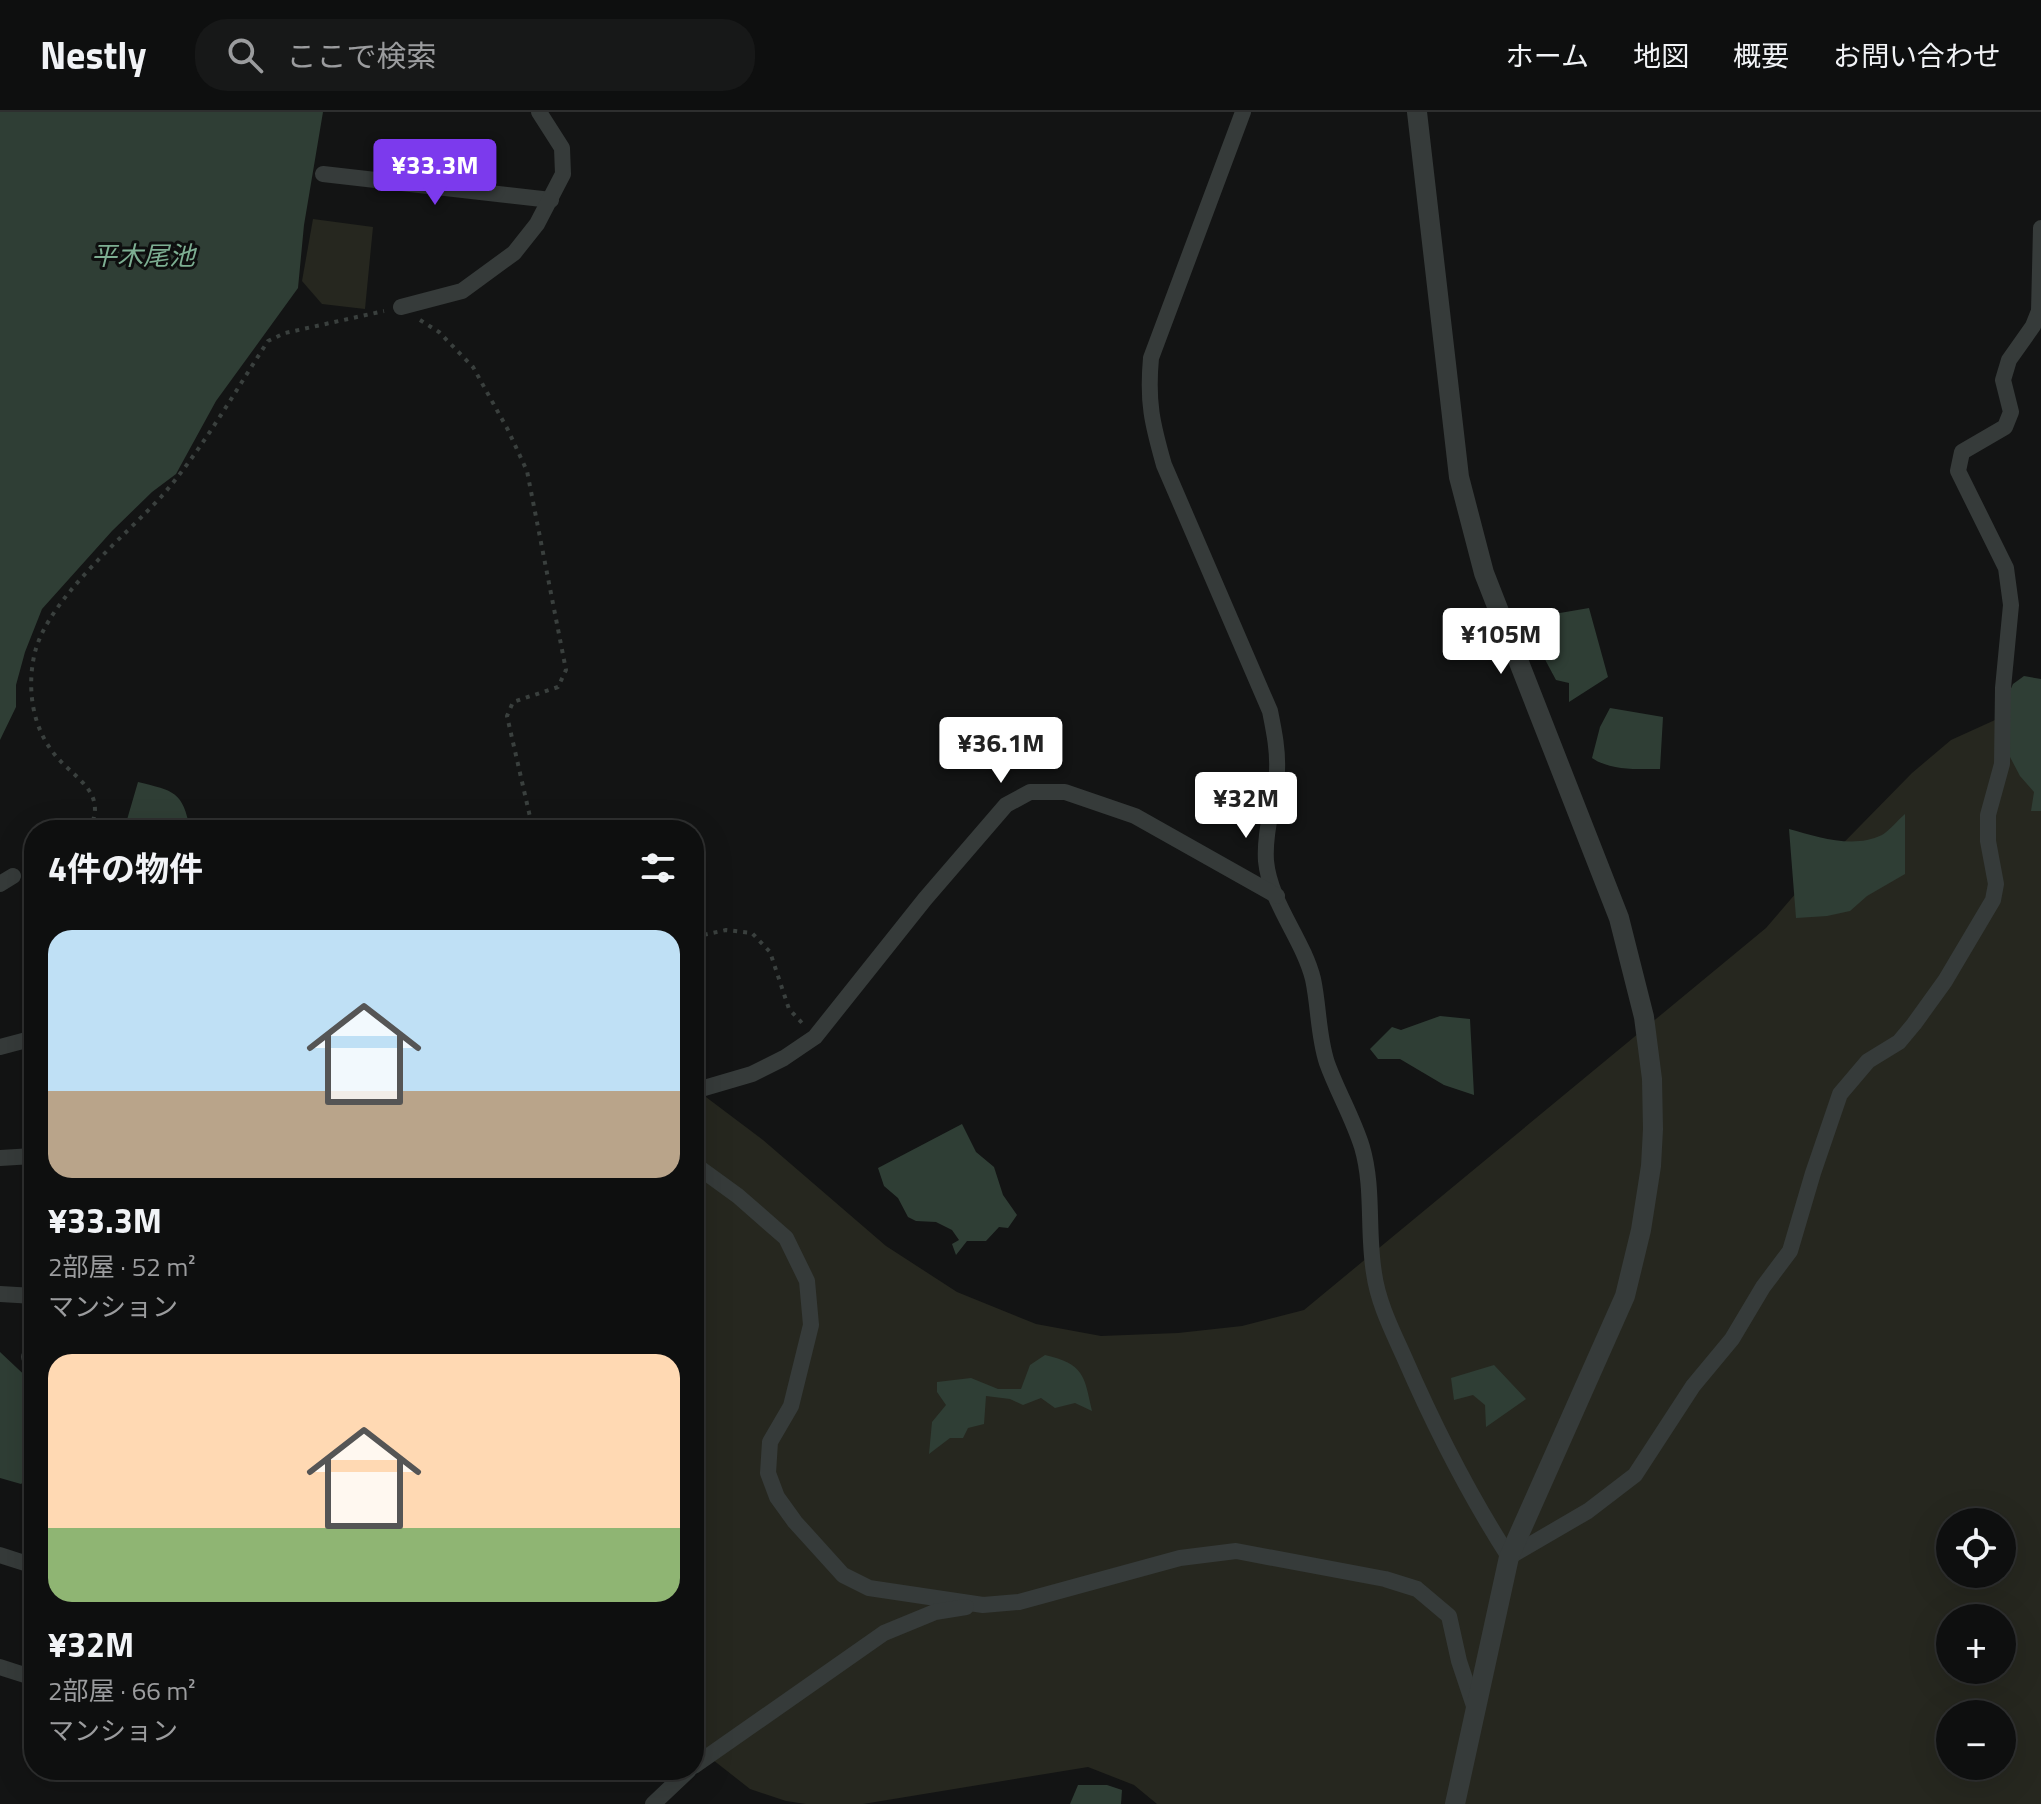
<!DOCTYPE html>
<html lang="ja">
<meta charset="utf-8">
<style>
:root{--surface:#0e0f0f;--page:#171818;--text:#f1f3f6;--muted:#9b9c9e;--line:#2e2f2f;--accent:#7c3aed}
body{margin:0;font-family:"Titillium Web","Noto Sans JP",sans-serif;background:var(--page);color:var(--text);height:100vh;display:flex;flex-direction:column;font-size:30px;white-space:nowrap}
*{box-sizing:border-box;margin:0}
p{font-size:26px;color:var(--muted)}
.icon{flex:none;width:44px;height:44px;fill:none;stroke:currentColor;stroke-width:2;stroke-linecap:round;stroke-linejoin:round}
.map{position:relative;flex:1;overflow:hidden}
.sheet{position:absolute;left:24px;top:708px;width:680px;height:960px;display:flex;flex-direction:column;background:var(--surface);border-radius:32px;box-shadow:0 8px 32px #0002,0 0 0 2px var(--line)}
.sheet>*{flex:none}
.fabs{position:absolute;left:1936px;top:1396px;display:grid;gap:16px}
.fabs a{display:grid;place-items:center;width:80px;height:80px;border-radius:50%;background:var(--surface);box-shadow:0 8px 32px #0002,0 0 0 2px var(--line);font-size:40px}
.price{position:absolute;translate:-50% -68px;padding:0 18px;border-radius:8px;background:#fff;color:#222;font-size:26px;line-height:52px;filter:drop-shadow(0 2px 4px #0008)}
.price::after{content:'';position:absolute;left:50%;top:48px;width:24px;height:18px;margin-left:-12px;background:inherit;clip-path:polygon(0 0,100% 0,50% 100%)}
.price.active{background:var(--accent);color:#fff}
ul{padding:0;list-style:none}
li{display:grid;align-content:center;gap:16px;height:424px;padding:0 24px}
li span{display:grid;place-items:center;height:248px;border-radius:24px;color:#555}
li>.icon{margin-inline-start:auto}
span .icon{width:144px;height:144px;fill:#fffc;stroke-width:1}
li b{font-size:34px}
h2{display:flex;justify-content:space-between;align-items:center;height:96px;padding:0 24px;font-size:34px}
header{display:flex;align-items:center;gap:48px;box-sizing:border-box;height:112px;padding:0 40px;background:var(--surface);border-bottom:2px solid var(--line)}
header strong{font-size:38px}
nav{display:flex;gap:44px;margin-inline-start:auto;font-size:28px}
.search{width:560px;height:72px;background:var(--page);display:flex;align-items:center;gap:20px;box-sizing:border-box;padding:0 28px;border-radius:32px;color:var(--muted);font-size:30px}
.map>svg:first-child{display:block}
.green{fill:#26271f;fill-rule:evenodd}
.water{fill:#2f3e35}
.lines{fill:none;stroke-linecap:round;stroke-linejoin:round}
.path{stroke:#3a403e;stroke-width:4;stroke-dasharray:4 6;stroke-linecap:butt}
.minor{stroke:#363b3a;stroke-width:16}
.tertiary{stroke:#363b3a;stroke-width:20}
.labels{text-anchor:middle;dominant-baseline:central;stroke-width:6;stroke-linejoin:round;paint-order:stroke}
.water-label{font-size:26px;font-style:italic;fill:#7dae92;stroke:#0e0f0f}
</style>
<header>
<strong>Nestly</strong>
<div class="search"><svg class="icon" aria-label="search" viewBox="0 0 24 24"><circle cx="10" cy="10" r="6"/><path d="M15 15l6 6"/></svg>ここで検索</div>
<nav><a>ホーム</a><a>地図</a><a>概要</a><a>お問い合わせ</a></nav>
</header>
<div class="map">
<svg width="2041" height="1692" viewBox="0 0 2041 1692">
<rect width="100%" height="100%" fill="#131414"/>
<g class="green">
<polygon points="313,107 373,115 365,197 322,192 302,169"/>
<path d="M2041,587V1692H1157L1134,1673L1088,1655L863,1692H806L786,1689L750,1677L694,1633V976L763,1028L886,1134L957,1180L1036,1212L1101,1224L1178,1221L1242,1214L1304,1198L1766,816L1809,766L1912,661L1951,628ZM1950,1410H2002V1462H1950ZM1950,1506H2002V1558H1950ZM1950,1602H2002V1654H1950Z"/>
</g>
<g class="water">
<polygon points="0,0 323,0 304,113 298,176 216,289 176,362 152,380 112,419 42,497 25,540 16,573 16,595 0,628"/>
<path d="M1589,496L1608,565L1569,590V571L1556,568C1550,555 1537,539 1543,525C1547,515 1552,513 1554,502Z"/>
<polygon points="2024,564 2041,567 2041,699 2031,699 2034,680 2020,664 2010,645 2007,585 2013,572"/>
<path d="M1610,596L1663,605L1660,657C1639,657 1611,659 1592,646L1600,615Z"/>
<path d="M138,670C174,679 183,679 190,718H124Z"/>
<path d="M1905,702V762L1867,784L1850,799L1827,804L1796,806L1789,717C1818,725 1853,737 1882,723C1890,718 1898,708 1905,702Z"/>
<polygon points="1440,904 1470,907 1474,983 1444,973 1400,947 1378,947 1370,937 1392,915 1401,918"/>
<polygon points="962,1012 976,1040 994,1055 1003,1083 1017,1103 1008,1116 999,1115 986,1129 967,1129 956,1143 952,1132 959,1128 952,1118 936,1110 916,1109 908,1105 898,1086 884,1074 878,1056"/>
<polygon points="0,1240 34,1272 34,1361 21,1372 0,1366"/>
<path d="M1045,1243C1084,1252 1084,1263 1092,1299L1075,1291L1055,1296L1041,1286L1023,1293L1010,1287L986,1284L984,1312L968,1316L963,1326H950L929,1342L932,1310L946,1293L937,1280V1270L971,1266L998,1277H1021L1030,1253Z"/>
<polygon points="1494,1253 1526,1287 1486,1315 1485,1293 1473,1283 1454,1288 1451,1266"/>
<polygon points="1078,1673 1107,1673 1122,1678 1121,1692 1070,1692"/>
</g>
<g class="lines">
<g class="path">
<polyline points="420,208 439,220 473,255 508,318 527,359 566,558 558,575 513,590 507,604 533,718"/>
<path d="M89,718C110,678 70,665 52,639C31,611 27,573 35,540C49,486 124,425 161,385C202,338 234,281 268,229L285,221L384,199"/>
<polyline points="694,825 726,818 752,821 770,840 789,897 803,912"/>
</g>
<g class="minor">
<path d="M1243,0L1151,246C1147,290 1152,311 1164,353L1270,599C1274,619 1278,638 1277,659C1275,689 1264,719 1266,749C1270,791 1303,827 1313,867C1319,895 1318,924 1327,951C1337,979 1353,1006 1362,1035C1374,1076 1367,1119 1374,1161C1378,1191 1393,1220 1405,1247C1435,1316 1468,1381 1509,1445L1588,1399L1635,1363L1693,1274L1732,1227L1763,1175L1790,1139L1813,1061L1840,982L1868,949L1899,930L1914,912L1945,869L1993,788L1996,772L1988,729V703L2002,652L2003,576L2011,493L2006,456L1958,359L1962,340L2005,315L2011,300L2003,268L2009,248L2033,214L2039,199L2041,116"/>
<polyline points="323,62 551,88"/>
<polyline points="401,195 462,179 514,141 537,112 563,62 562,36 539,0"/>
<polyline points="0,772 13,764"/>
<polyline points="0,935 34,926"/>
<polyline points="694,979 752,962 784,946 815,925 925,787 1006,693 1030,680 1065,680 1135,704 1277,784"/>
<polyline points="0,1046 33,1044"/>
<polyline points="694,1052 738,1084 786,1126 807,1169 811,1213 791,1294 770,1330 768,1361 777,1385 795,1410 843,1463 869,1476 983,1493 1019,1490 1180,1446 1236,1439 1385,1467 1417,1477 1449,1504 1459,1549 1475,1597"/>
<polyline points="0,1182 34,1184"/>
<polyline points="29,1245 34,1250"/>
<polyline points="0,1443 34,1454"/>
<polyline points="0,1555 34,1566"/>
<polyline points="694,1654 884,1521 935,1500 966,1495"/>
<polyline points="653,1692 689,1658"/>
</g>
<polyline class="tertiary" points="1417,0 1459,365 1484,461 1619,806 1644,905 1652,967 1653,1017 1651,1054 1641,1118 1625,1184 1509,1445 1455,1692"/>
</g>
<g class="labels">
<g class="water-label">
<text x="143" y="143">平木尾池</text>
</g>
</g>
</svg>
<div class="fabs">
<a><svg class="icon" aria-label="locate" viewBox="0 0 24 24"><circle cx="12" cy="12" r="6"/><path d="M12 2v4M12 18v4M2 12h4M18 12h4"/></svg></a>
<a>+</a>
<a>−</a>
</div>
<b class="price active" style="left:435px;top:95px">¥33.3M</b>
<b class="price" style="left:1501px;top:564px">¥105M</b>
<b class="price" style="left:1001px;top:673px">¥36.1M</b>
<b class="price" style="left:1246px;top:728px">¥32M</b>
<section class="sheet">
<h2>4件の物件<svg class="icon" aria-label="filters" viewBox="0 0 24 24"><path d="M4 7h16M4 17h16"/><circle cx="9" cy="7" r="2"/><circle cx="15" cy="17" r="2"/></svg></h2>
<ul>
<li><span style="background:linear-gradient(#bfe0f5 65%,#b9a48a 0)"><svg class="icon" aria-label="home" viewBox="0 0 24 24"><path d="M3 11l9-7 9 7M6 9v11h12V9"/></svg></span><div><b>¥33.3M</b><p>2部屋 · 52 m²</p><p>マンション</p></div></li>
<li><span style="background:linear-gradient(#ffd9b3 70%,#8fb573 0)"><svg class="icon" aria-label="home" viewBox="0 0 24 24"><path d="M3 11l9-7 9 7M6 9v11h12V9"/></svg></span><div><b>¥32M</b><p>2部屋 · 66 m²</p><p>マンション</p></div></li>
</ul>
</section>
</div>
